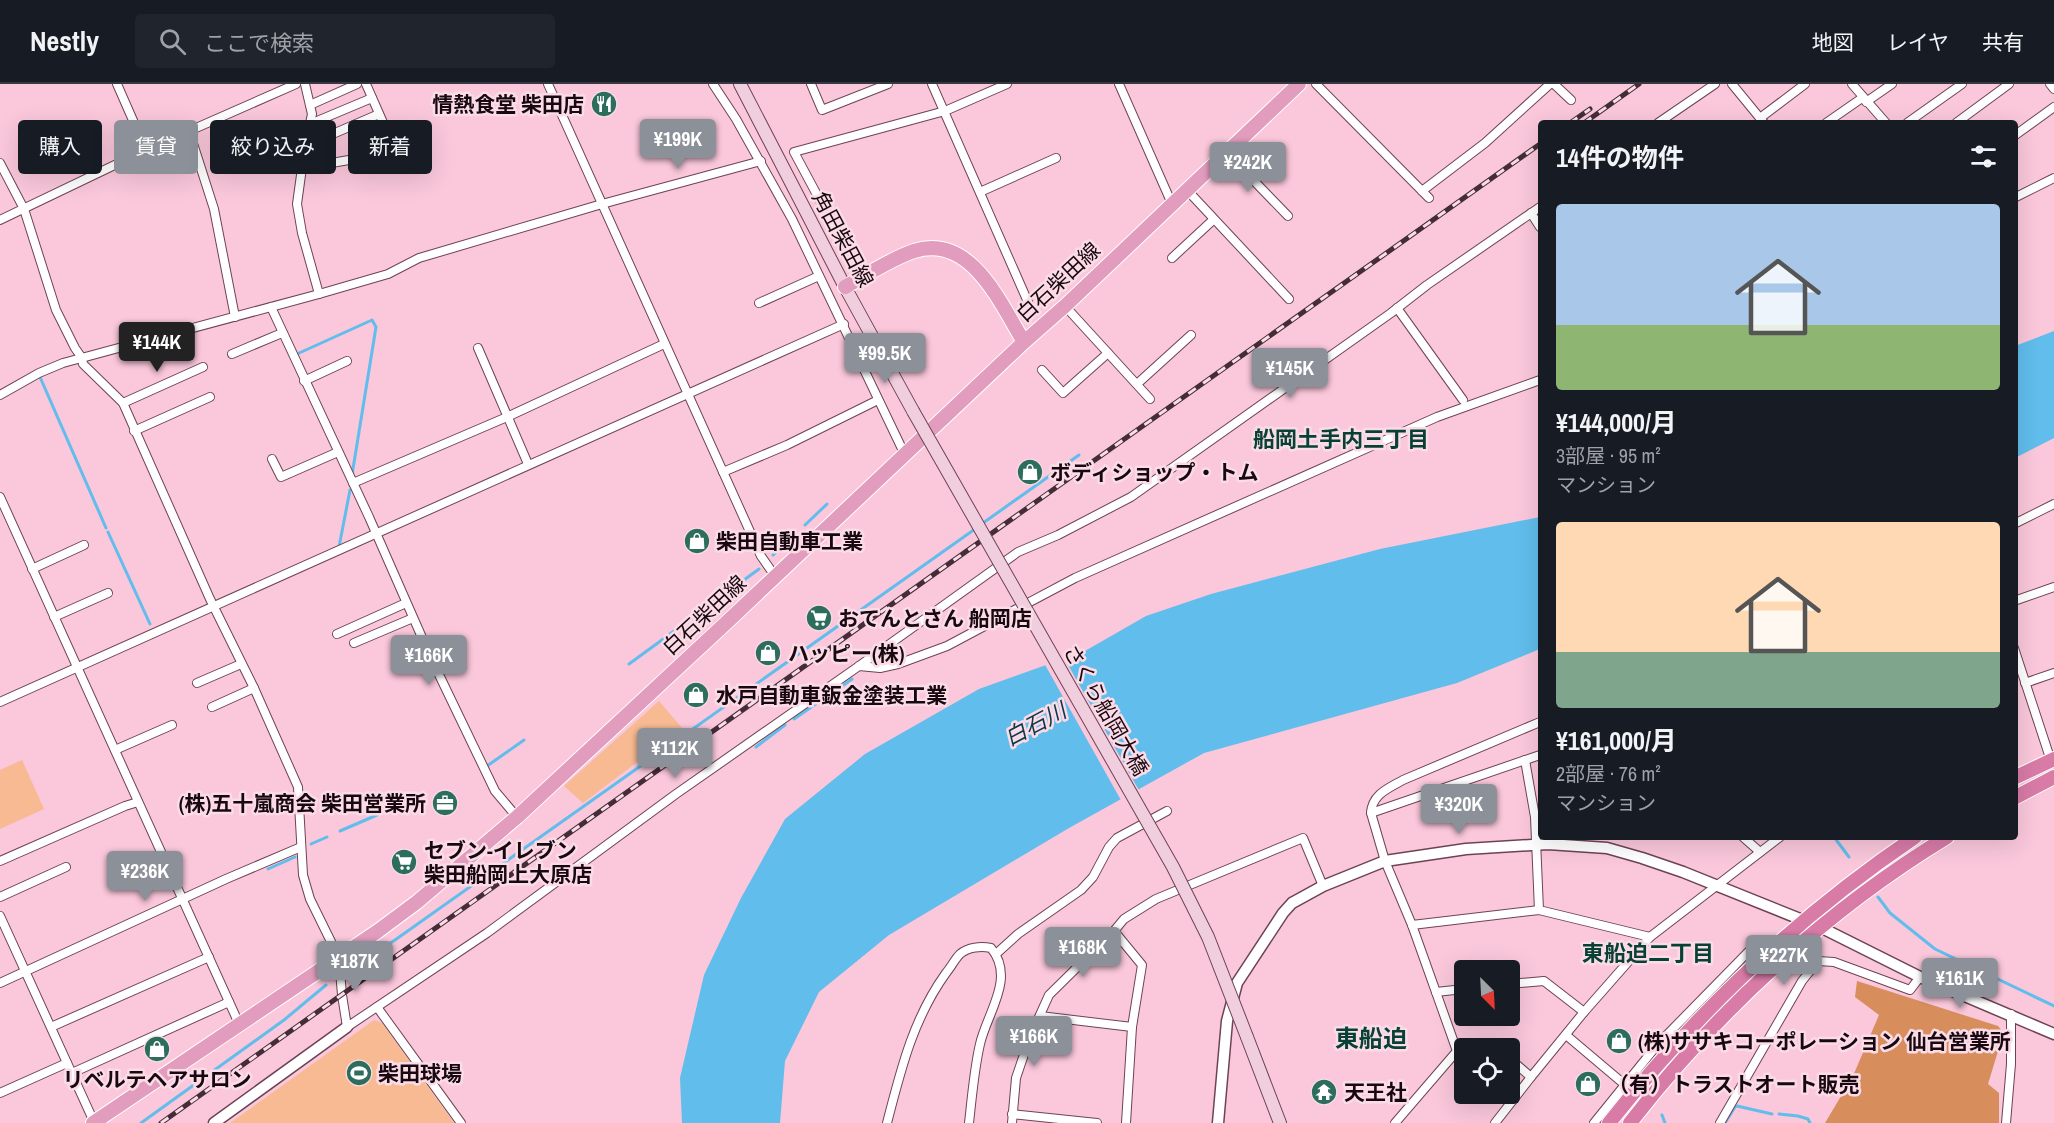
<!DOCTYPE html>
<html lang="ja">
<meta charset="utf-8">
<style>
:root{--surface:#171b24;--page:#20242c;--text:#f1f3f6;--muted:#9ea1a6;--line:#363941;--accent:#8c9099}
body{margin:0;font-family:"Archivo Narrow","Noto Sans JP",sans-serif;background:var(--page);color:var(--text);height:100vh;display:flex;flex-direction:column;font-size:22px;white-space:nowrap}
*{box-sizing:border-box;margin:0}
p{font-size:20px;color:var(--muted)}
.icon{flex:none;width:33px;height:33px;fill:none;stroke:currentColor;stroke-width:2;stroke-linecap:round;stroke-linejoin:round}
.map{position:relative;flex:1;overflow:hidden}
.side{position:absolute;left:1538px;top:36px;width:480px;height:720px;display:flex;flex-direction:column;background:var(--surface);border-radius:6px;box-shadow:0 6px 24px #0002}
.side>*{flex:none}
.banner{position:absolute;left:18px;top:36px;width:570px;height:54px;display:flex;gap:12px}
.needle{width:39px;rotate:156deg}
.tools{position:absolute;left:1454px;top:876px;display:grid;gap:12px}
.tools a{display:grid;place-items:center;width:66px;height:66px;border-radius:6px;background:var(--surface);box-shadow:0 6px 24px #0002;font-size:30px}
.price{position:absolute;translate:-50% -51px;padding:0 14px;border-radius:6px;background:var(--accent);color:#fff;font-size:20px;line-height:39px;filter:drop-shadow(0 2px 3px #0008)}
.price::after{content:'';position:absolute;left:50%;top:36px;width:18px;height:14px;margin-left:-9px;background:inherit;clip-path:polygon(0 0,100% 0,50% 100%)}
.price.current{background:#222;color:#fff}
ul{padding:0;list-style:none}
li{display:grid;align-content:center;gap:12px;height:318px;padding:0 18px}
li span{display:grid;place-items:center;height:186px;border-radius:6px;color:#555}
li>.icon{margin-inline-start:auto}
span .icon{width:108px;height:108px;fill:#fffc;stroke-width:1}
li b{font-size:26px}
h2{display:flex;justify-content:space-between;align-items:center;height:72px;padding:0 18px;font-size:26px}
.pill{padding:0 21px;border-radius:6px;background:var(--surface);box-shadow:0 6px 24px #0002;font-size:21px;line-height:54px}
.pill.current{background:var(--accent);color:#fff}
header{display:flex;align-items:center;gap:36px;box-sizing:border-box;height:84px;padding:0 30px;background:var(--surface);border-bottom:2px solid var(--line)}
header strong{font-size:28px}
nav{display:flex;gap:33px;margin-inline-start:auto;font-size:21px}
.search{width:420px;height:54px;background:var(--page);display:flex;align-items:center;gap:15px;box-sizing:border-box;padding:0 21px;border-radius:6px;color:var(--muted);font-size:22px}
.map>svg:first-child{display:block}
.green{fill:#f8ba93}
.forest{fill:#d78d5c}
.water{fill:#61bdec}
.pier{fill:#fac7db}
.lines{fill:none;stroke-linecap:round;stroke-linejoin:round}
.stream{stroke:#61bdec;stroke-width:3}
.minor-casing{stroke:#6d4354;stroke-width:10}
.tertiary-casing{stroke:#6d4354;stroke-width:13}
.secondary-casing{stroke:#6d4354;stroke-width:14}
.primary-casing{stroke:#fff;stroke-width:16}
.trunk-casing{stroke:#fff;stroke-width:16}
.minor{stroke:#fff;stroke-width:8}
.tertiary{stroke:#fff;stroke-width:10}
.secondary{stroke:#f1cede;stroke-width:12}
.primary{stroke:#e29cbd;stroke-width:14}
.trunk{stroke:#d87ba7;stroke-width:14}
.rail-casing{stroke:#442d37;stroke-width:5}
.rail{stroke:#fadbe6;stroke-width:3;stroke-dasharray:9;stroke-linecap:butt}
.secondary-bridge-casing{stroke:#6d4354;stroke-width:14;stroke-linecap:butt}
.secondary-bridge{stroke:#f1cede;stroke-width:12}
.labels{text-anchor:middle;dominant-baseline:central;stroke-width:5;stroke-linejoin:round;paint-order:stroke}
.poi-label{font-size:21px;font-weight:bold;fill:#18080f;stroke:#fadbe6;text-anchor:start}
.street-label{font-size:21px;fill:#18080f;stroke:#fadbe6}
.neighbourhood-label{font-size:22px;font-weight:bold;fill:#074034;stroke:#fadbe6}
.water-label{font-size:22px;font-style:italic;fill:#0d374a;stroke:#fadbe6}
.quarter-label{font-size:24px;font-weight:bold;fill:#074034;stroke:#fadbe6}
</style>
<header>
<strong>Nestly</strong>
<div class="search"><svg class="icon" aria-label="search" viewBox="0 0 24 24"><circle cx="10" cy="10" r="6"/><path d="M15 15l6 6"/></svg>ここで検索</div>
<nav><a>地図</a><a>レイヤ</a><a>共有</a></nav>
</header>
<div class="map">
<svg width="2054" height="1039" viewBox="0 0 2054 1039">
<rect width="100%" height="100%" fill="#fac7db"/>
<g class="green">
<polygon points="659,617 682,644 583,719 564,702"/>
<polygon points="22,676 44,725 0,745 0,686"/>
<polygon points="374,936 382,939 454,1039 230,1039"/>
</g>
<polygon class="forest" points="1857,897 1998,942 2002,947 2002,954 1988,1000 1999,1009 1999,1039 1825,1039 1853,992 1879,931 1855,913"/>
<g class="water">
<polygon points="2054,247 2054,354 2015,374 2015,262"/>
<polygon points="1540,433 1540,565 1457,599 1204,669 1069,744 889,851 819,908 785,977 780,1039 682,1039 680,994 704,891 741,814 785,735 865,670 979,605 1085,567 1146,532 1211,510 1380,465"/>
</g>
<polygon class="pier" points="1063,572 1140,708 1122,718 1044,579"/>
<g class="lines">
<g class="stream">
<polyline points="297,270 372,236 376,243 352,391"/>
<polyline points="40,293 106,444"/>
<polyline points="983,439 1079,371"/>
<polyline points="805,441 827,420"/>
<polyline points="108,448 150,540"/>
<polyline points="339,463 350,406"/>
<polyline points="773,471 794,451"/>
<polyline points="629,580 759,485"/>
<polyline points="828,612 852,595"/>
<polyline points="794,635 820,617"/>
<polyline points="756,663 785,641"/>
<polyline points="487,682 524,656"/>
<polyline points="392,724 400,720"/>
<polyline points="340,747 377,731"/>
<polyline points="1834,753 1849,773"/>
<polyline points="311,760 327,753"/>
<polyline points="268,785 295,773"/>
<polyline points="1878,813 1890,829 1935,865 2054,922"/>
<polyline points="352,883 395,856 975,445"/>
<polyline points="1779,1030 1798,1032 1808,1035 1810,1039"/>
<polyline points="1662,1031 1665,1039"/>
<polyline points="141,1039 284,936 326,901"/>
<polyline points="1725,1039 1735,1023 1737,1022 1772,1030"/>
</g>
<g class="minor-casing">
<g id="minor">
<polyline points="117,0 146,66"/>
<polyline points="305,0 312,30 305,62 297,120 302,149 319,210"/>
<polyline points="548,0 761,472 775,492"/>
<polyline points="713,0 736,35 792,135 905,371"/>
<polyline points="811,0 822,26 888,0"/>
<polyline points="932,0 1028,218"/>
<polyline points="1119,0 1172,120"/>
<polyline points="1316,0 1429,114"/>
<polyline points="1554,0 1571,16"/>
<polyline points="1732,0 1764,39"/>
<polyline points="1852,0 1886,39"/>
<polyline points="2050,0 2054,5"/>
<polyline points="1866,18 1892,0"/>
<polyline points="310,21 357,0"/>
<polyline points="1760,34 1805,0"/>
<polyline points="1658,39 1715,0"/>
<polyline points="1826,39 1862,14"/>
<polyline points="1907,39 1962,0"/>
<polyline points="1956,39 2009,0"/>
<polyline points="310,40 372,14"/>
<polyline points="189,47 214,125 235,233"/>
<polyline points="2014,52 2054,23"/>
<polyline points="305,62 379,30"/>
<polyline points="1227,69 1288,132"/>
<polyline points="0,79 24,125 56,226 75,264 82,274 83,280 123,319 210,515 254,604 298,703 303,791 310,815 339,874 342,911 347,943 487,849 676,710 859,582 1018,468 1058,451 1131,413 1391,229 1427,201 1540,123"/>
<polyline points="302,84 396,68 366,0"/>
<polyline points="1187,106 1289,215"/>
<polyline points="1422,107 1485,59 1550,0"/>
<polyline points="980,108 1056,74"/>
<polyline points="2014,114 2054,94"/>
<polyline points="1531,129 1540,143"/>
<polyline points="0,136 146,66 296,0"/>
<polyline points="845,163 794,68 945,27 1007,0"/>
<polyline points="1172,174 1213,136"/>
<polyline points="759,219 819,192"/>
<polyline points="1065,222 1150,315"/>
<polyline points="271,223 369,433 431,574 495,707 517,733"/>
<polyline points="1397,224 1463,316"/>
<polyline points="478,264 528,380"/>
<polyline points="232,270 282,249"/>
<polyline points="1042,286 1063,309 1108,269"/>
<polyline points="304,297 347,277"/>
<polyline points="1137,300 1191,251"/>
<polyline points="0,311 39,289 63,279 319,210 388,190 419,174 602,120 761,77"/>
<polyline points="123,319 203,283"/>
<polyline points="134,347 210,313"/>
<polyline points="272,375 281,393 338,368"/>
<polyline points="723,388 787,361 878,316"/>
<polyline points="353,399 507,333 664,260"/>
<polyline points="0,413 240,942"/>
<polyline points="2014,440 2054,420"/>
<polyline points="32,485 84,461"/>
<polyline points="2014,517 2054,503"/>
<polyline points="54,533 108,509"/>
<polyline points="337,550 406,519"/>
<polyline points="354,559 413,534"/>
<polyline points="2014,564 2051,677"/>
<polyline points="859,582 880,584 898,580 947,562 1075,494 1437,333 1540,296"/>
<polyline points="197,599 241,580"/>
<polyline points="2025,599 2054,589"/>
<polyline points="0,618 844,240"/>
<polyline points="212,623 254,604"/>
<polyline points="115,666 172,641"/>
<polyline points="1525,676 1535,733 1539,826"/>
<polyline points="1371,729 1540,671"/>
<polyline points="1743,753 1760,768"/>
<polyline points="0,777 125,722 138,718"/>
<polyline points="0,813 66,783"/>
<polyline points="0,832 94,1038"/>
<polyline points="1412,841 1539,826 1650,853 1780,753"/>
<polyline points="1114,847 1142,881 1132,943 1126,1039"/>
<polyline points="996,870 1018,850 1081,806 1093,793 1109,763 1117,754 1167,727"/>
<polyline points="0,899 226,795 301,763"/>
<polyline points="1509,900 1544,897 1584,928 1650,853"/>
<polyline points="1436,908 1464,905"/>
<polyline points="377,923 461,1039"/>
<polyline points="1040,932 1132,943"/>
<polyline points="51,943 209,873"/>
<polyline points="1566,951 1624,1000"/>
<polyline points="1509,974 1531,993 1584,928"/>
<polyline points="72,989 229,918"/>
<polyline points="0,1009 67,979"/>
<polyline points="1012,1030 1097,1039"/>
<path d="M887,1039C901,985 913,935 946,889C951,883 955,875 960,870C968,863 981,862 991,864C1016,894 987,929 980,960C974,986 972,1013 969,1039"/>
<polyline points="1012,1039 1016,994 1030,953 1049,911 1114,847 1124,835 1156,815 1303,754 1323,802"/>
<path d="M1395,1039L1457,967L1412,841L1385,777L1371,729C1372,710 1389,704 1403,696L1540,638"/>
<polyline points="1495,1039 1531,993"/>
<polyline points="1594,1039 1658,960 1753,863"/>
<polyline points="1720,1039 1802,897 1818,877 1834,878 1910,906 1920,893"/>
<polyline points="2006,1039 2011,980 2011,930"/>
</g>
</g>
<g class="tertiary-casing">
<g id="tertiary">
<polyline points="214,1039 347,943"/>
<polyline points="1218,1039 1227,937 1237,899 1283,829 1292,819 1323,802 1385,777 1466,765 1548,760 1607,764 1642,774 1683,788 1820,843 1920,893 2054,950"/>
</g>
</g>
<g class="secondary-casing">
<g id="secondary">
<polyline points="740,0 845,203 913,327"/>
<polyline points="1247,953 1280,1039"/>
</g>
</g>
<g class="primary-casing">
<g id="primary">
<path d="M845,203C867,191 890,175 914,167C971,149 1000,219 1024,258"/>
<polyline points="93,1039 378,847 417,818 517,733 727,538 1024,258 1065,222 1299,0"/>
</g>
</g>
<g class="trunk-casing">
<g id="trunk">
<polyline points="2014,694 2054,675"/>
<polyline points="2014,714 2054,693"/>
<path d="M1609,1039C1697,928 1798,832 1915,753"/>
<path d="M1630,1039C1716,928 1827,826 1947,753"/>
</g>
</g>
<use href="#minor" class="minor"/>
<use href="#tertiary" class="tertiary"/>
<use href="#secondary" class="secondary"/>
<use href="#primary" class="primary"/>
<use href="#trunk" class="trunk"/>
<g class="rail-casing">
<g id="rail">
<polyline points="1570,39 1590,25"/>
<polyline points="1584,39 1639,0"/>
<polyline points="161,1039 1540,60"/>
</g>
</g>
<use href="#rail" class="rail"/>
<g class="secondary-bridge-casing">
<polyline id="secondary-bridge" points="913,327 1173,783 1208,853 1247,953"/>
</g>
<use href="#secondary-bridge" class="secondary-bridge"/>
</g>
<defs>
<g id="restaurant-disc" transform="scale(1.35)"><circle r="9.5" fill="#2c6d5c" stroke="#fadbe6"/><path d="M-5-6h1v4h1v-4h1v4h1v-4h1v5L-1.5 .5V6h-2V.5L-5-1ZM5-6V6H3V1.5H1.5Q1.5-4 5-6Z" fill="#fff"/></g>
<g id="shop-disc" transform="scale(1.35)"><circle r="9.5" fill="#2c6d5c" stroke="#fadbe6"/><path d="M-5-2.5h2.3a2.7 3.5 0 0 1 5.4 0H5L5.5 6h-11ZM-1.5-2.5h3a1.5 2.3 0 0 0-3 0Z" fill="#fff"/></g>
<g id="supermarket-disc" transform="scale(1.35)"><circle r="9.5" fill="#2c6d5c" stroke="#fadbe6"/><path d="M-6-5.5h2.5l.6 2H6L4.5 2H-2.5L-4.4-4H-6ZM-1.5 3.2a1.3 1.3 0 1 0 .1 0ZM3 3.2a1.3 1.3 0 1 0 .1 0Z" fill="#fff"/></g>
<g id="office-disc" transform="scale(1.35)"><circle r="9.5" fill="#2c6d5c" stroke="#fadbe6"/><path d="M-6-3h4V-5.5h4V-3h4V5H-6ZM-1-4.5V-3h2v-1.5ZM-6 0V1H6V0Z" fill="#fff"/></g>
<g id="stadium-disc" transform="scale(1.35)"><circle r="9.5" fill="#2c6d5c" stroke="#fadbe6"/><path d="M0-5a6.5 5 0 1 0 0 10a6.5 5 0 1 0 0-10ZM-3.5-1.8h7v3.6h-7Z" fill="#fff"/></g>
<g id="temple-disc" transform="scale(1.35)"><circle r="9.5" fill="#2c6d5c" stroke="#fadbe6"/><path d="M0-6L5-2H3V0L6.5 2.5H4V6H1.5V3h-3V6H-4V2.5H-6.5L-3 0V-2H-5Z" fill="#fff"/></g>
</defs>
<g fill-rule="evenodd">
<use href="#restaurant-disc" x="604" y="20"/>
<use href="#shop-disc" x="1030" y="388"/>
<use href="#shop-disc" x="697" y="457"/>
<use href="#supermarket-disc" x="819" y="534"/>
<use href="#shop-disc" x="768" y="569"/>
<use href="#shop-disc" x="696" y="611"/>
<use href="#office-disc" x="445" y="719"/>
<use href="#supermarket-disc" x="404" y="778"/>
<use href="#shop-disc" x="1619" y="957"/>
<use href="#shop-disc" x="157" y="965"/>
<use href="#stadium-disc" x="359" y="989"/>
<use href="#shop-disc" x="1588" y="1000"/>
<use href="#temple-disc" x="1324" y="1008"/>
</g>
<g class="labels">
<g class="poi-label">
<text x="584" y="20" text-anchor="end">情熱食堂 柴田店</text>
<text x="1050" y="388">ボディショップ・トム</text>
<text x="716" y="457">柴田自動車工業</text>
<text x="838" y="534">おてんとさん 船岡店</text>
<text x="788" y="569">ハッピー(株)</text>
<text x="716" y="611">水戸自動車鈑金塗装工業</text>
<text x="426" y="719" text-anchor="end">(株)五十嵐商会 柴田営業所</text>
<text x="424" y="766">セブン-イレブン<tspan x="424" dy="24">柴田船岡上大原店</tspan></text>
<text x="1638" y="957">(株)ササキコーポレーション 仙台営業所</text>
<text x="378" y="989">柴田球場</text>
<text x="157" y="995" text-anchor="middle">リベルテヘアサロン</text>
<text x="1608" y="1000">（有）トラストオート販売</text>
<text x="1344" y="1008">天王社</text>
</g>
<g class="street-label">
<text transform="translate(843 155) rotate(62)">角田柴田線</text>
<text transform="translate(1058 198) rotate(-43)">白石柴田線</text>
<text transform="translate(704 531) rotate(-43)">白石柴田線</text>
<text transform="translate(1106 626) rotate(60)">さくら船岡大橋</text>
</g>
<g class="neighbourhood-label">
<text x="1341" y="355">船岡土手内三丁目</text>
<text x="1648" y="869">東船迫二丁目</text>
</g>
<g class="water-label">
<text transform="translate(1035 640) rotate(-28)">白石川</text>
</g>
<g class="quarter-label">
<text x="1371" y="954">東船迫</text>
</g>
</g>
</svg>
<div class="tools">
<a><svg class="needle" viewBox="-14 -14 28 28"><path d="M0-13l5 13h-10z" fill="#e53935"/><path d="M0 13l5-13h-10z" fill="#9ea1a6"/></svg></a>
<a><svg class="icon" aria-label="locate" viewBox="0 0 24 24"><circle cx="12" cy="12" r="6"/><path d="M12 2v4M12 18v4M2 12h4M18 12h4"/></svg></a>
</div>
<b class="price" style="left:678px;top:86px">¥199K</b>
<b class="price" style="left:1248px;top:109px">¥242K</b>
<b class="price current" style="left:157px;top:289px">¥144K</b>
<b class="price" style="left:885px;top:300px">¥99.5K</b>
<b class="price" style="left:1290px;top:315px">¥145K</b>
<b class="price" style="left:429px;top:602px">¥166K</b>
<b class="price" style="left:675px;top:695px">¥112K</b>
<b class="price" style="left:1459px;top:751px">¥320K</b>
<b class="price" style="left:145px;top:818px">¥236K</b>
<b class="price" style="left:1083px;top:894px">¥168K</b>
<b class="price" style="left:1784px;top:902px">¥227K</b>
<b class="price" style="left:355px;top:908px">¥187K</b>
<b class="price" style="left:1960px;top:925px">¥161K</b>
<b class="price" style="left:1034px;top:983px">¥166K</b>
<div class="banner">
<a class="pill">購入</a>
<a class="pill current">賃貸</a>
<a class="pill">絞り込み</a>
<a class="pill">新着</a>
</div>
<section class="side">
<h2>14件の物件<svg class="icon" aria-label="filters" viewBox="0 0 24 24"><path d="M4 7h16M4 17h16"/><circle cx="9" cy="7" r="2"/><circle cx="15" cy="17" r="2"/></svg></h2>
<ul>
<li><span style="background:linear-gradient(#a9c7e8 65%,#8fb573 0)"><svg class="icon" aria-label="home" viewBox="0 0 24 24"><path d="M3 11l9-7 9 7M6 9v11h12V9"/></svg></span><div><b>¥144,000/月</b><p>3部屋 · 95 m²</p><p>マンション</p></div></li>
<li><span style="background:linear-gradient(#ffd9b3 70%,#7fa58c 0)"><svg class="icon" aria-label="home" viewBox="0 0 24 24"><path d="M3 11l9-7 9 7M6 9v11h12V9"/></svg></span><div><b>¥161,000/月</b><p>2部屋 · 76 m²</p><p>マンション</p></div></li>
</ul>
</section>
</div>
